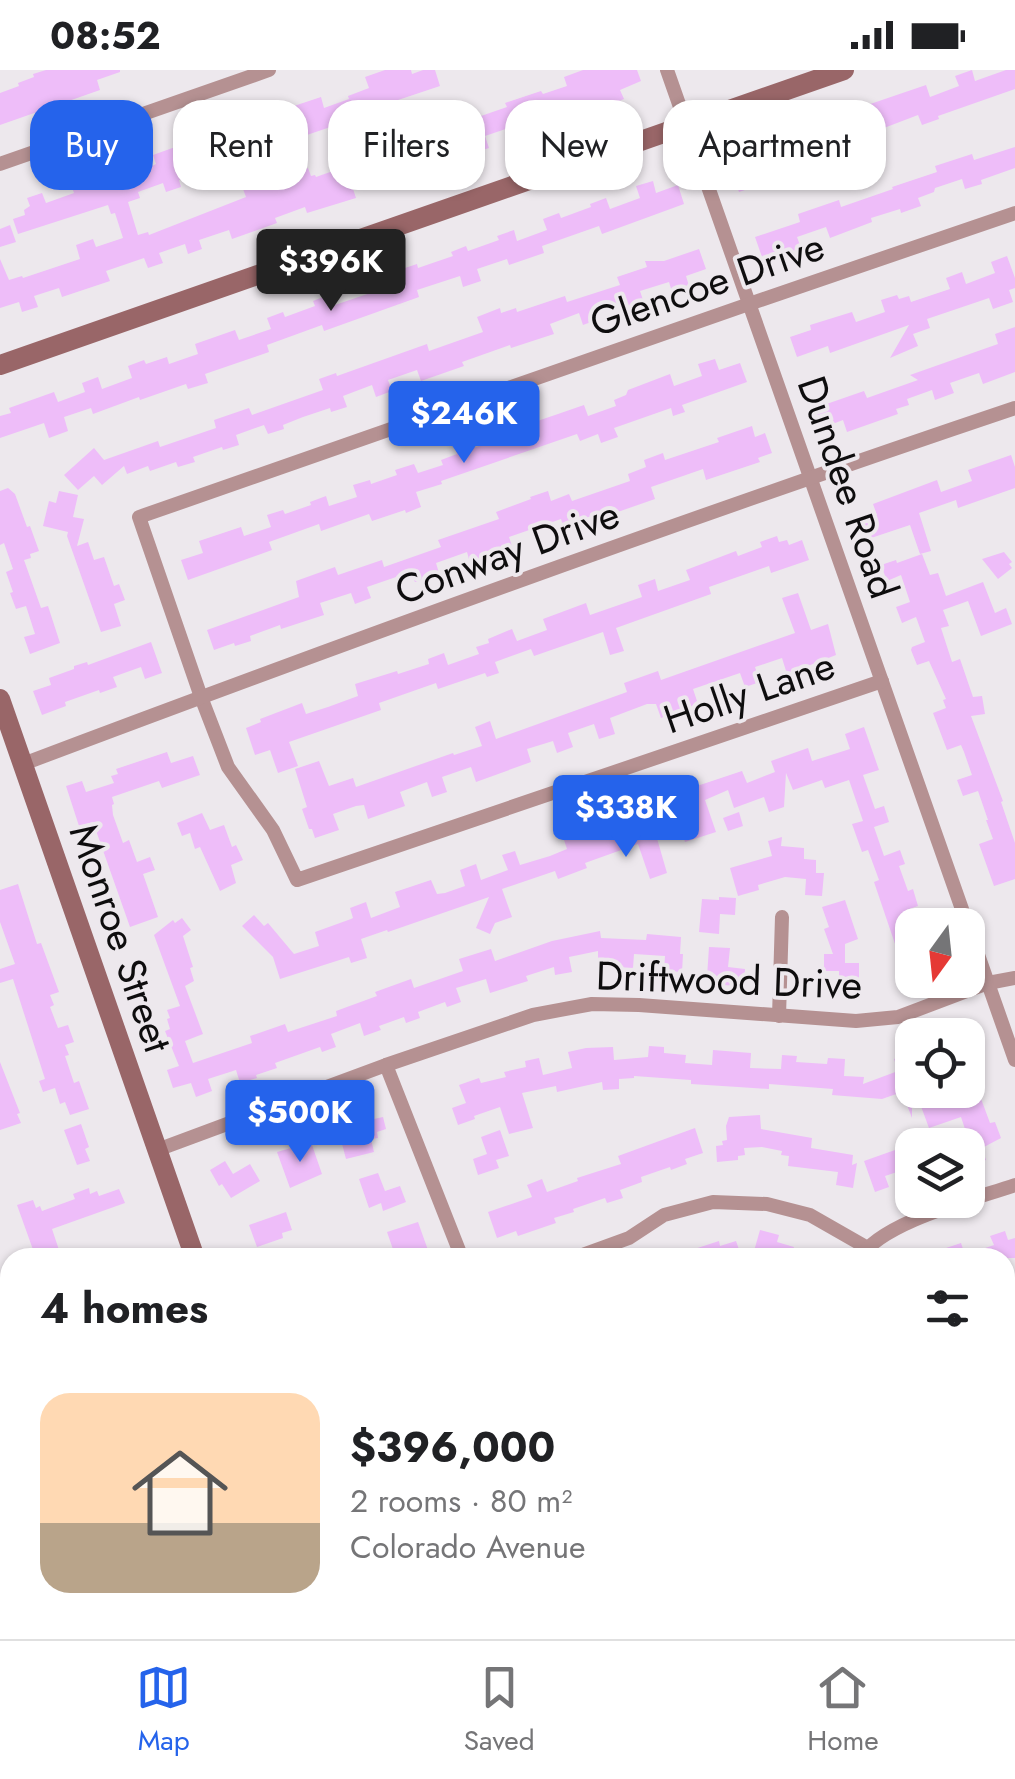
<!DOCTYPE html>
<meta charset="utf-8">
<style>
:root{--surface:#fff;--page:#f2f2f2;--text:#202124;--muted:#757577;--line:#e0e0e0;--accent:#2563eb}
body{margin:0;font-family:Jost,sans-serif;background:var(--page);color:var(--text);height:100vh;display:flex;flex-direction:column;font-size:38px;white-space:nowrap}
*{box-sizing:border-box;margin:0}
p{font-size:32px;color:var(--muted)}
.icon{flex:none;width:55px;height:55px;fill:none;stroke:currentColor;stroke-width:2;stroke-linecap:round;stroke-linejoin:round}
.map{position:relative;flex:1;overflow:hidden}
.details{position:absolute;left:0px;top:1178px;width:1015px;height:392px;display:flex;flex-direction:column;background:var(--surface);border-radius:30px 30px 0 0;box-shadow:0 2px 8px #0004}
.details>*{flex:none}
.top-card{position:absolute;left:30px;top:30px;width:955px;height:90px;display:flex;gap:20px}
.needle{width:65px;rotate:195deg}
.controls{position:absolute;left:895px;top:838px;display:grid;gap:20px}
.controls a{display:grid;place-items:center;width:90px;height:90px;border-radius:20px;background:var(--surface);box-shadow:0 2px 8px #0004;font-size:50px}
.price{position:absolute;translate:-50% -85px;padding:0 22px;border-radius:10px;background:var(--accent);color:#fff;font-size:32px;line-height:65px;filter:drop-shadow(0 2px 5px #0008)}
.price::after{content:'';position:absolute;left:50%;top:60px;width:30px;height:22px;margin-left:-15px;background:inherit;clip-path:polygon(0 0,100% 0,50% 100%)}
.price.active{background:#222;color:#fff}
ul{padding:0;list-style:none}
li{display:flex;align-items:center;gap:30px;height:250px;padding:0 40px}
li+li{border-top:2px solid var(--line)}
li span{display:grid;place-items:center;flex:none;width:280px;height:200px;border-radius:30px;color:#555}
li>.icon{margin-inline-start:auto}
span .icon{width:120px;height:120px;fill:#fffc;stroke-width:1}
li b{font-size:42px}
h2{display:flex;justify-content:space-between;align-items:center;height:120px;padding:0 40px;font-size:42px}
.pill{padding:0 35px;border-radius:30px;background:var(--surface);box-shadow:0 2px 8px #0004;font-size:35px;line-height:90px}
.pill.active{background:var(--accent);color:#fff}
.status{display:flex;justify-content:space-between;align-items:center;height:70px;padding:0 50px;background:var(--surface);direction:ltr}
.status svg{height:28px;fill:currentColor}
.tab-bar{display:flex;justify-content:space-around;align-items:center;height:140px;border-top:2px solid var(--line);background:var(--surface);font-size:28px;color:var(--muted)}
.tab-bar a{display:grid;justify-items:center;gap:5px}
.tab-bar .active{color:var(--accent)}
.map>svg:first-child{display:block}
.commercial{fill:#e0ddf3}
.building{fill:#eebdf9}
.lines{fill:none;stroke-linecap:round;stroke-linejoin:round}
.lane{stroke:#b59192;stroke-width:8}
.street{stroke:#b59192;stroke-width:14}
.secondary{stroke:#996668;stroke-width:20}
.primary{stroke:#83474b;stroke-width:22}
.labels{text-anchor:middle;dominant-baseline:central;stroke-width:8;stroke-linejoin:round;paint-order:stroke}
.street-label{font-size:40px;fill:#0e0d0e;stroke:#ede8ed}
</style>
<div class="status"><b>08:52</b><svg viewBox="0 0 49 12"><path d="M0 12V9h3v3zM5 12V6h3v6zM10 12V3h3v9zM15 12V0h3v12zM26 1h20v11H26zM47 4h2v5h-2z"/></svg></div>
<div class="map">
<svg width="1015" height="1569" viewBox="0 0 1015 1569">
<rect width="100%" height="100%" fill="#ede8ed"/>
<polygon class="commercial" points="565,1560 775,1560 778,1569 539,1569"/>
<g class="building">
<polygon points="46,0 120,0 120,2 97,10 100,20 0,55 0,23 19,16 18,13 34,7 33,4"/>
<polygon points="385,0 411,0 412,4 423,0 435,0 440,16 392,32 395,40 376,47 373,39 350,47 351,50 304,66 306,70 284,78 285,80 252,89 251,86 179,110 181,117 166,122 163,113 138,122 140,128 128,132 138,165 148,162 149,165 246,127 243,119 308,98 311,106 315,105 316,107 370,88 366,77 404,63 406,72 507,37 505,33 541,21 543,24 567,16 564,7 583,0 637,0 641,11 620,20 624,29 598,39 581,45 578,34 551,43 553,50 532,58 533,62 517,67 514,56 485,66 489,78 446,92 442,81 413,91 417,103 401,108 397,97 372,106 373,109 352,116 356,128 307,143 305,137 275,148 277,153 232,169 229,160 199,170 202,179 188,184 185,174 159,183 163,193 148,198 144,188 106,201 110,211 62,227 59,218 34,226 38,237 22,242 19,232 0,238 0,189 9,210 22,206 23,208 80,189 76,175 93,169 96,177 123,168 115,143 111,144 108,135 18,164 13,149 25,145 24,140 30,136 27,128 42,123 46,133 74,123 70,112 116,97 121,111 151,101 150,97 156,94 153,85 242,53 247,68 277,58 275,54 282,51 279,41 321,27 324,38 349,29 348,26 369,18 365,7"/>
<polygon points="972,0 975,11 1006,0 1015,0 1015,19 938,46 939,49 922,55 918,45 842,74 851,97 835,103 828,84 775,103 777,109 739,122 728,90 750,82 749,77 790,63 794,74 838,56 835,46 926,15 930,27 959,16 955,6"/>
<polygon points="1015,77 1015,98 981,110 982,114 965,119 962,109 935,118 934,122 918,128 921,136 901,143 900,139 871,148 872,152 830,168 826,157 797,167 801,178 785,184 783,180 762,187 755,167 800,152 798,144 839,130 841,137 893,119 892,117 937,102 935,96 972,84 974,90"/>
<polygon points="653,111 656,123 678,115 684,134 602,164 599,156 542,176 544,183 509,195 507,189 477,199 481,211 463,217 460,206 417,220 419,227 324,261 322,255 267,275 269,282 205,304 208,313 188,319 186,314 140,330 139,327 93,344 91,338 64,347 68,361 49,368 44,353 0,368 0,346 11,343 9,338 54,322 58,332 85,322 82,313 98,307 102,319 132,308 128,296 144,290 146,294 167,287 169,294 198,284 195,274 235,260 239,270 271,259 267,248 283,242 285,247 315,236 313,231 328,225 332,236 382,219 378,207 417,194 418,198 453,186 451,182 466,176 468,181 499,170 497,166 514,160 517,171 547,160 543,149 559,143 561,148 591,137 590,134 606,128 610,139 640,128 636,116"/>
<polygon points="10,155 16,172 0,177 0,159"/>
<polygon points="699,179 706,199 686,206 689,216 672,222 669,212 640,221 644,233 628,239 626,234 598,244 599,249 583,255 579,243 550,254 554,264 511,278 510,275 462,292 464,296 421,311 417,300 388,310 392,321 376,327 372,315 343,326 347,337 331,342 330,338 303,347 283,355 284,359 268,364 264,355 236,365 239,375 223,380 222,377 193,387 195,392 178,397 176,392 150,401 148,396 127,404 124,396 102,415 94,406 78,420 64,405 94,378 104,390 158,371 160,377 216,358 214,350 249,338 252,345 323,320 319,309 336,303 337,306 427,274 429,281 483,262 477,247 500,238 501,243 516,238 517,242 565,226 567,232 620,215 617,207 647,197 645,191 664,191"/>
<polygon points="1007,186 1015,208 1015,218 1009,220 1013,232 993,239 989,228 927,249 930,258 913,264 918,276 890,288 909,255 830,283 828,276 797,287 790,267 811,260 810,255 852,242 856,252 885,242 881,230 897,225 899,229 909,226 911,232 950,219 946,208 962,202 966,214 995,203 991,192"/>
<polygon points="1015,257 1015,302 983,314 979,303 950,313 954,323 935,330 932,320 907,329 909,335 896,339 898,344 847,362 843,350 822,358 815,338 864,321 867,328 918,310 910,305 998,274 995,264"/>
<polygon points="715,289 719,300 740,293 747,312 682,335 685,342 673,346 671,338 614,358 618,367 601,373 598,364 580,371 577,364 441,411 442,414 416,422 421,437 406,443 405,440 372,451 369,444 321,461 319,454 269,472 272,480 188,510 181,490 203,483 199,471 241,457 244,466 271,457 267,445 283,440 285,444 311,435 310,432 326,426 329,436 357,427 353,415 370,410 371,414 397,405 395,400 414,394 418,403 443,395 441,390 457,384 456,381 472,375 473,378 501,369 499,364 558,344 584,335 588,346 616,336 614,330 626,325 628,320 670,304 674,316 702,306 698,294"/>
<polygon points="752,356 755,367 765,363 772,383 758,388 760,392 706,410 703,399 683,406 651,417 655,429 612,444 611,439 580,450 581,454 564,459 561,449 509,467 513,479 470,493 467,482 436,493 439,503 415,512 413,508 401,513 399,506 367,517 371,528 355,534 351,523 320,533 324,545 281,559 280,555 250,566 251,571 235,576 234,573 214,580 207,560 299,527 296,511 335,497 338,505 382,490 384,497 441,477 438,470 499,449 496,442 531,429 530,427 548,421 551,431 569,424 572,431 630,411 628,404 646,397 644,390 663,383 665,390 719,372 717,368"/>
<polygon points="1011,385 1015,397 1015,418 958,438 956,430 919,443 931,481 920,484 910,455 862,471 856,452 877,445 873,434 937,410 941,422 972,411 968,400"/>
<polygon points="8,418 15,424 27,457 30,456 39,481 30,484 31,488 24,490 41,538 48,536 60,573 30,584 24,567 35,564 26,536 16,539 10,523 13,522 6,502 13,499 4,473 0,475 0,421"/>
<polygon points="59,421 78,425 73,447 84,449 77,476 88,472 94,490 104,487 114,516 119,514 125,530 114,534 121,556 101,562 67,466 68,462 43,456 49,431 56,433"/>
<polygon points="777,466 779,472 787,470 789,475 802,470 809,490 771,503 769,496 709,517 711,524 616,558 624,581 610,585 603,562 534,586 531,579 495,592 499,603 487,607 485,603 438,619 436,613 379,633 381,640 289,672 298,696 278,703 270,680 255,685 246,658 261,652 260,649 302,633 306,644 328,637 358,626 355,614 397,601 398,604 429,594 428,589 444,583 448,595 479,584 476,577 489,573 488,569 512,559 517,571 547,560 543,549 586,533 590,545 642,527 638,515 655,509 658,521 690,510 686,500 736,481 738,486 762,477 760,472"/>
<polygon points="1004,482 1012,492 1009,494 1012,498 998,509 982,489"/>
<polygon points="922,484 930,505 938,503 946,526 983,512 995,543 1006,538 1012,554 981,566 968,531 943,540 949,556 941,558 952,592 960,589 973,627 982,626 985,644 971,646 1003,731 1001,732 1015,773 1015,809 994,816 979,774 993,769 986,750 988,750 978,721 963,726 957,710 972,705 964,682 961,675 947,680 933,643 946,638 943,630 946,629 929,591 917,595 911,580 912,577 925,572 916,547 902,553 896,537 910,532 901,505 887,511 881,495 896,490 897,493"/>
<polygon points="798,523 811,560 828,554 836,585 787,604 782,588 755,597 760,612 745,617 740,603 693,619 698,634 674,643 661,648 656,634 647,634 610,648 615,664 599,669 594,654 568,663 573,677 557,683 553,671 527,679 531,692 476,712 471,697 442,707 447,722 432,727 427,712 400,722 405,736 368,749 364,735 356,736 333,744 339,760 315,768 312,759 309,759 302,739 307,737 295,699 319,691 329,716 353,708 356,717 453,683 454,685 482,676 475,657 490,651 496,669 627,622 624,613 658,601 661,610 795,563 782,528"/>
<polygon points="151,572 162,603 145,609 141,597 113,607 117,617 100,623 99,620 65,632 66,636 42,645 33,621 51,615 49,608 74,599 74,596 87,592 88,595"/>
<polygon points="864,657 879,700 863,705 875,739 884,736 889,752 874,757 884,786 900,780 905,794 899,796 908,821 913,819 918,836 906,840 912,860 912,921 911,921 874,812 879,810 868,780 862,782 852,754 863,751 849,710 825,718 822,710 793,720 786,703 784,737 769,742 764,727 734,738 728,720 705,730 716,762 685,772 680,756 656,765 667,803 650,809 638,774 585,793 587,798 558,809 555,801 502,819 512,847 495,853 490,864 476,858 489,827 388,862 387,860 361,869 367,888 351,893 349,887 280,909 273,887 242,856 254,845 264,856 268,853 294,884 319,876 315,862 351,849 353,848 350,838 366,832 371,848 400,837 395,822 431,810 437,824 445,823 465,816 460,800 476,794 481,810 508,800 502,785 515,781 520,795 550,786 567,779 562,764 577,758 580,768 607,759 604,750 619,744 622,753 645,745 642,736 659,730 664,745 692,734 687,719 703,714 742,701 747,713 775,702 771,691 808,678 812,691 850,679 845,664"/>
<polygon points="167,682 171,693 193,686 200,705 162,718 159,711 112,727 114,734 112,735 113,745 123,773 129,770 137,792 150,787 155,800 143,804 158,847 130,857 93,752 79,756 66,716 82,711 86,722 114,713 111,706 118,704 116,699"/>
<polygon points="739,742 743,756 728,761 723,748"/>
<polygon points="202,743 210,760 224,755 232,777 236,775 243,790 231,795 236,813 220,821 200,777 195,779 190,763 182,766 177,753"/>
<polygon points="782,767 781,776 804,778 804,789 816,790 816,803 824,803 822,826 805,825 806,809 785,807 758,815 759,820 738,826 730,798 772,786 768,771"/>
<polygon points="18,814 37,874 41,873 59,922 50,925 54,935 50,937 58,958 68,955 74,972 65,975 69,985 65,986 74,1013 79,1011 89,1039 70,1045 65,1032 60,1034 55,1018 43,1022 39,1011 45,1009 13,909 0,913 0,899 15,894 0,852 0,820"/>
<polygon points="719,827 736,828 735,845 720,844 719,864 699,862 702,829 719,830"/>
<polygon points="845,830 858,869 845,874 845,893 859,893 859,920 839,920 839,901 824,901 824,884 833,884 824,859 829,857 822,837"/>
<polygon points="182,848 191,860 183,866 193,897 190,898 194,911 185,916 203,964 185,971 193,993 252,973 250,966 285,954 288,962 337,946 336,941 377,926 375,922 411,909 414,918 463,901 459,889 491,879 495,891 552,871 600,861 601,868 646,870 647,864 681,867 680,884 683,884 682,902 664,901 665,886 634,884 633,898 619,897 619,892 598,891 598,881 569,887 572,902 555,905 554,897 526,906 528,911 490,923 486,909 456,918 461,932 447,937 445,932 418,942 420,948 406,953 404,947 379,956 381,960 364,966 360,953 331,964 336,977 322,982 320,977 275,993 277,998 256,1005 257,1008 240,1013 236,1000 208,1009 212,1021 196,1027 191,1013 173,1018 167,1000 179,996 165,961 170,959 167,949 170,948 167,940 180,936 154,865 173,850 175,853"/>
<polygon points="709,877 730,878 728,897 745,899 744,916 720,915 720,908 707,907"/>
<polygon points="649,976 664,977 664,983 686,985 685,993 712,995 713,980 751,983 750,998 781,999 782,985 797,986 796,992 827,994 828,988 845,989 844,1006 864,1007 863,1014 898,1001 894,989 910,983 912,990 912,1048 902,1022 882,1029 832,1025 833,1019 769,1014 769,1019 738,1017 691,1014 691,1010 634,1006 634,1008 619,1009 619,1019 603,1020 602,1012 557,1022 556,1016 522,1023 533,1058 509,1064 500,1037 474,1046 475,1049 458,1055 452,1038 466,1033 459,1015 479,1008 481,1013 506,1007 504,1002 526,997 525,991 539,988 543,1005 572,998 568,982 586,978 613,977 614,990 648,987"/>
<polygon points="968,977 983,1016 977,1018 990,1053 995,1052 1001,1068 982,1078 986,1090 970,1095 968,1081 972,1080 961,1047 929,1058 915,1020 968,1020"/>
<polygon points="0,992 20,1043 17,1044 21,1053 0,1060"/>
<polygon points="372,1045 374,1049 383,1047 386,1059 377,1062 378,1068 371,1069 374,1082 346,1089 341,1070 360,1065 356,1048"/>
<polygon points="760,1045 761,1059 812,1068 811,1078 853,1085 852,1095 857,1093 853,1118 836,1115 838,1102 788,1096 789,1086 781,1085 782,1081 762,1077 744,1078 745,1085 738,1086 738,1090 717,1092 716,1076 723,1075 722,1071 727,1070 726,1056 729,1047"/>
<polygon points="81,1054 89,1077 85,1079 90,1091 77,1095 64,1060"/>
<polygon points="695,1058 703,1083 685,1089 687,1094 671,1100 670,1097 641,1107 642,1112 620,1120 623,1128 607,1133 605,1128 573,1139 574,1142 554,1148 556,1153 518,1166 516,1161 497,1168 488,1142 532,1127 527,1115 542,1109 547,1122 578,1111 577,1108 621,1094 618,1086"/>
<polygon points="500,1060 509,1086 496,1090 499,1098 478,1105 473,1089 487,1084 481,1067"/>
<polygon points="912,1074 912,1097 885,1106 889,1117 875,1122 864,1091"/>
<polygon points="312,1075 322,1104 290,1118 277,1082 291,1078 293,1082"/>
<polygon points="225,1091 233,1104 250,1094 260,1111 231,1128 222,1114 219,1116 210,1100"/>
<polygon points="378,1103 385,1121 400,1116 406,1132 383,1141 381,1133 369,1138 359,1109"/>
<polygon points="89,1118 90,1124 97,1121 99,1126 119,1119 125,1133 52,1159 60,1183 54,1185 55,1188 36,1188 17,1135 33,1130 36,1138 40,1136 42,1141 75,1129 73,1124"/>
<polygon points="286,1142 292,1160 282,1163 283,1168 257,1177 249,1155"/>
<polygon points="418,1152 429,1183 415,1188 396,1188 387,1162"/>
<polygon points="760,1160 779,1165 777,1172 794,1177 791,1188 752,1188"/>
<polygon points="1005,1161 1008,1170 1015,1168 1015,1188 949,1188 946,1178 961,1173 965,1185 994,1175 990,1166"/>
<polygon points="719,1171 720,1176 736,1171 742,1188 676,1188 676,1185"/>
</g>
<g class="lines">
<g class="lane">
<polyline points="716,1560 719,1569"/>
<polyline points="639,1569 642,1560"/>
</g>
<g class="street">
<polyline points="667,0 1015,990"/>
<polyline points="0,94 269,0"/>
<polyline points="882,611 297,810 273,760 228,697 201,627 139,447 749,234 1015,143"/>
<path d="M23,694C352,570 682,450 1015,338"/>
<polyline points="779,946 782,847"/>
<polyline points="386,995 462,1188"/>
<polyline points="157,1080 386,995 533,945 592,934 639,935 856,951 898,947 988,913 1015,908"/>
<polyline points="574,1188 629,1168 664,1145 713,1132 767,1134 810,1145 866,1177"/>
<path d="M860,1188C881,1152 975,1129 1015,1115"/>
<polyline points="1005,1309 1015,1305"/>
</g>
<g class="secondary">
<polyline points="0,295 844,0"/>
<polyline points="0,629 195,1188"/>
<polyline points="325,1560 328,1569"/>
</g>
<g class="primary">
<polyline points="0,1553 10,1556"/>
<polyline points="26,1560 61,1569"/>
</g>
</g>
<g class="labels">
<g class="street-label">
<text transform="translate(707 214) rotate(-19)">Glencoe Drive</text>
<text transform="translate(848 417) rotate(71)">Dundee Road</text>
<text transform="translate(507 482) rotate(-20)">Conway Drive</text>
<text transform="translate(749 622) rotate(-19)">Holly Lane</text>
<text transform="translate(121 868) rotate(71)">Monroe Street</text>
<text transform="translate(729 910) rotate(2)">Driftwood Drive</text>
</g>
</g>
</svg>
<div class="controls">
<a><svg class="needle" viewBox="-14 -14 28 28"><path d="M0-13l5 13h-10z" fill="#e53935"/><path d="M0 13l5-13h-10z" fill="#757577"/></svg></a>
<a><svg class="icon" aria-label="locate" viewBox="0 0 24 24"><circle cx="12" cy="12" r="6"/><path d="M12 2v4M12 18v4M2 12h4M18 12h4"/></svg></a>
<a><svg class="icon" aria-label="layers" viewBox="0 0 24 24"><path d="M12 4l9 5-9 5-9-5zM3 14l9 5 9-5"/></svg></a>
</div>
<b class="price active" style="left:331px;top:244px">$396K</b>
<b class="price" style="left:464px;top:396px">$246K</b>
<b class="price" style="left:626px;top:790px">$338K</b>
<b class="price" style="left:300px;top:1095px">$500K</b>
<div class="top-card">
<a class="pill active">Buy</a>
<a class="pill">Rent</a>
<a class="pill">Filters</a>
<a class="pill">New</a>
<a class="pill">Apartment</a>
</div>
<section class="details">
<h2>4 homes<svg class="icon" aria-label="filters" viewBox="0 0 24 24"><path d="M4 7h16M4 17h16"/><circle cx="9" cy="7" r="2"/><circle cx="15" cy="17" r="2"/></svg></h2>
<ul>
<li><span style="background:linear-gradient(#ffd9b3 65%,#b9a48a 0)"><svg class="icon" aria-label="home" viewBox="0 0 24 24"><path d="M3 11l9-7 9 7M6 9v11h12V9"/></svg></span><div><b>$396,000</b><p>2 rooms · 80 m²</p><p>Colorado Avenue</p></div></li>
</ul>
</section>
</div>
<nav class="tab-bar">
<a class="active"><svg class="icon" aria-label="map" viewBox="0 0 24 24"><path d="M3 6l6-2 6 2 6-2v14l-6 2-6-2-6 2zM9 4v14M15 6v14"/></svg>Map</a>
<a><svg class="icon" aria-label="saved" viewBox="0 0 24 24"><path d="M7 4h10v16l-5-4-5 4z"/></svg>Saved</a>
<a><svg class="icon" aria-label="home" viewBox="0 0 24 24"><path d="M3 11l9-7 9 7M6 9v11h12V9"/></svg>Home</a>
</nav>
